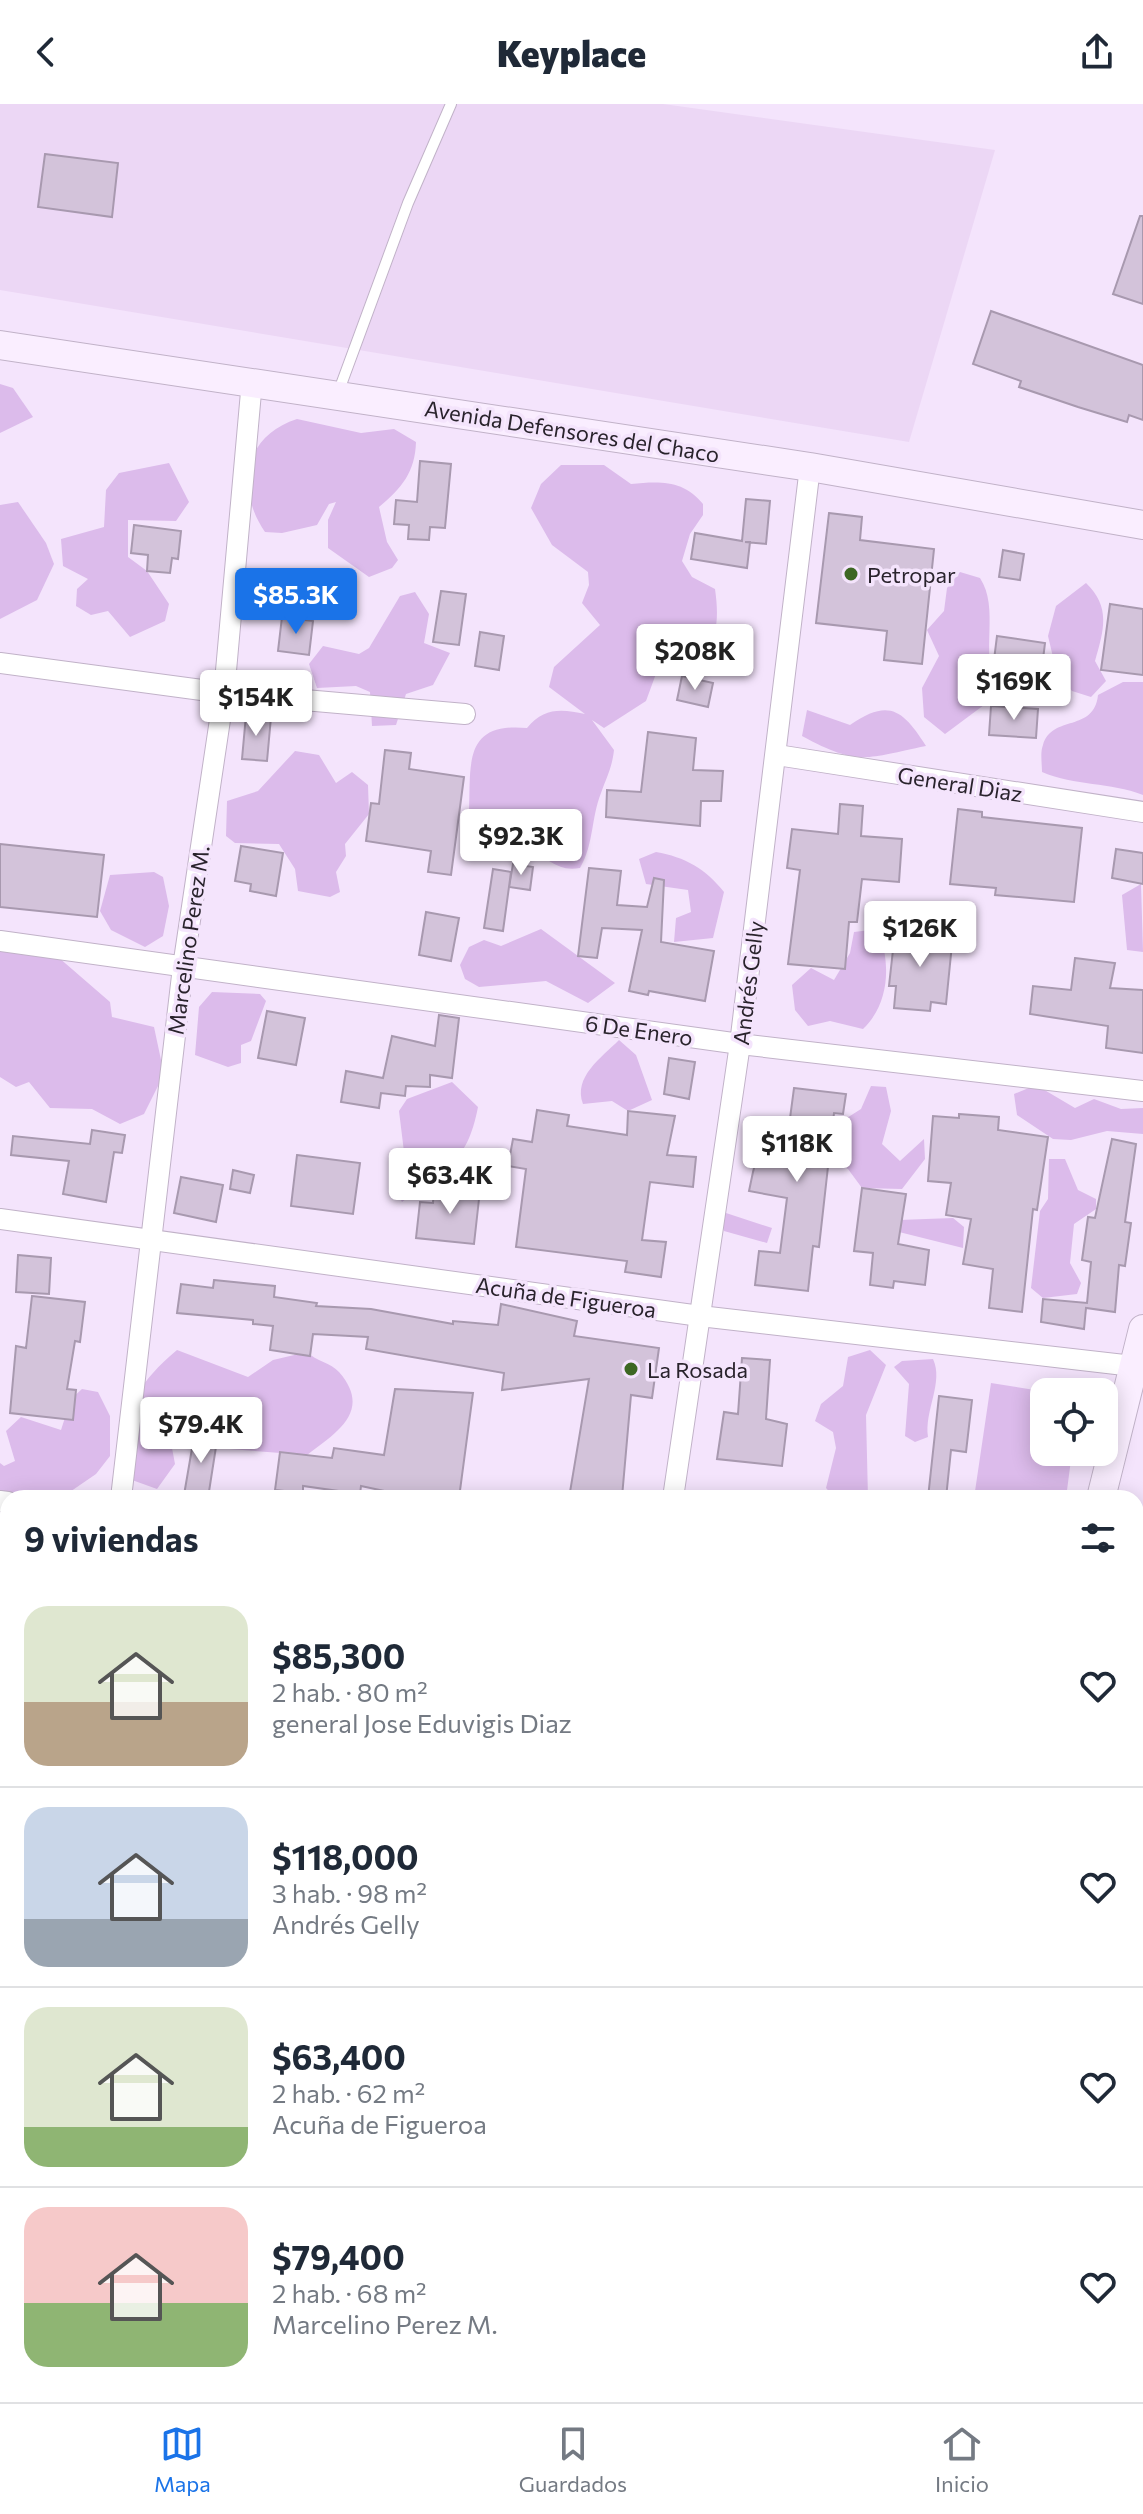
<!DOCTYPE html>
<html lang="es">
<meta charset="utf-8">
<style>
:root{--surface:#fff;--page:#f6f6f7;--text:#1f2937;--muted:#747a83;--line:#e0e1e3;--accent:#1a73e8}
body{margin:0;font-family:Commissioner,sans-serif;background:var(--page);color:var(--text);height:100vh;display:flex;flex-direction:column;font-size:30px;white-space:nowrap}
*{box-sizing:border-box;margin:0}
p{font-size:26px;color:var(--muted)}
.icon{flex:none;width:44px;height:44px;fill:none;stroke:currentColor;stroke-width:2;stroke-linecap:round;stroke-linejoin:round}
.map{position:relative;flex:1;overflow:hidden}
.details{position:absolute;left:0px;top:1386px;width:1144px;height:912px;display:flex;flex-direction:column;background:var(--surface);border-radius:24px 24px 0 0;box-shadow:0 4px 20px #0003}
.details>*{flex:none}
.controls{position:absolute;left:1030px;top:1274px;display:grid;gap:16px}
.controls a{display:grid;place-items:center;width:88px;height:88px;border-radius:16px;background:var(--surface);box-shadow:0 4px 20px #0003;font-size:40px}
.price{position:absolute;translate:-50% -68px;padding:0 18px;border-radius:8px;background:#fff;color:#222;font-size:26px;line-height:52px;filter:drop-shadow(0 2px 4px #0008)}
.price::after{content:'';position:absolute;left:50%;top:48px;width:24px;height:18px;margin-left:-12px;background:inherit;clip-path:polygon(0 0,100% 0,50% 100%)}
.price.active{background:var(--accent);color:#fff}
ul{padding:0;list-style:none}
li{display:flex;align-items:center;gap:24px;height:200px;padding:0 24px}
li+li{border-top:2px solid var(--line)}
li span{display:grid;place-items:center;flex:none;width:224px;height:160px;border-radius:24px;color:#555}
li>.icon{margin-inline-start:auto}
span .icon{width:96px;height:96px;fill:#fffc;stroke-width:1}
li b{font-size:34px}
h2{display:flex;justify-content:space-between;align-items:center;height:96px;padding:0 24px;font-size:34px}
header{display:flex;justify-content:space-between;align-items:center;height:104px;padding:0 24px;background:var(--surface);font-size:36px;font-weight:800}
.tabs{display:flex;justify-content:space-around;align-items:center;height:112px;border-top:2px solid var(--line);background:var(--surface);font-size:22px;color:var(--muted)}
.tabs a{display:grid;justify-items:center;gap:4px}
.tabs .active{color:var(--accent)}
.map>svg:first-child{display:block}
.built{fill:#ecd7f5}
.green{fill:#dcbbeb}
.building{fill:#d3c3da;stroke:#a899af;stroke-width:2}
.lines{fill:none;stroke-linecap:round;stroke-linejoin:round}
.lane-casing{stroke:#c1b2c8;stroke-width:12}
.street-casing{stroke:#c1b2c8;stroke-width:22}
.secondary-casing{stroke:#c1b2c8;stroke-width:30}
.lane{stroke:#fff;stroke-width:10}
.street{stroke:#fff;stroke-width:20}
.secondary{stroke:#faeeff;stroke-width:28}
.poi-dot{fill:#3d6723;stroke:#f4e4fc;stroke-width:3}
.labels{text-anchor:middle;dominant-baseline:central;stroke-width:7;stroke-linejoin:round;paint-order:stroke}
.street-label{font-size:22px;fill:#29232c;stroke:#f4e4fc}
.poi-label{font-size:22px;fill:#29232c;stroke:#f4e4fc;text-anchor:start}
</style>
<header><svg class="icon" aria-label="back" viewBox="0 0 24 24"><path d="M15 5l-7 7 7 7"/></svg>Keyplace<svg class="icon" aria-label="share" viewBox="0 0 24 24"><path d="M12 15V3M7 8l5-5 5 5M5 13v7h14v-7"/></svg></header>
<div class="map">
<svg width="1143" height="2298" viewBox="0 0 1143 2298">
<rect width="100%" height="100%" fill="#f4e4fc"/>
<polygon class="built" points="0,0 663,0 995,46 909,338 0,186"/>
<g class="green">
<polygon points="0,280 13,284 33,313 0,329"/>
<path d="M297,315L361,329L394,325L416,338C415,368 402,384 379,403L387,438L398,456L392,464L369,473L328,444V416L336,398L329,400L317,421L282,429L265,428C235,384 244,332 297,315Z"/>
<polygon points="169,359 189,398 176,417 128,416 128,453 147,467 169,500 165,517 130,533 108,507 91,511 76,502 77,485 88,475 63,462 61,435 104,423 106,386 119,369"/>
<path d="M561,361H604L631,380C660,377 684,376 703,400V411L690,430L682,457L692,473L715,485C721,527 714,545 682,572L657,567L646,597L604,624L592,616L614,646C612,664 607,672 601,689C591,714 594,740 580,764C555,768 552,753 531,751C501,747 500,770 463,744C465,732 468,719 469,707C471,660 463,618 527,624C544,603 562,605 585,610L549,583L554,563L600,521L582,499L589,481L588,468L552,441L531,404L541,380Z"/>
<polygon points="18,398 46,439 54,460 37,496 0,515 0,401"/>
<path d="M960,468L980,474C1000,505 980,547 996,585L988,598L945,630L924,613L922,584L939,552L927,526L944,507L947,484Z"/>
<path d="M1086,479C1111,503 1104,526 1095,557L1106,577L1091,593L1072,587L1057,570L1048,532L1056,502Z"/>
<polygon points="415,488 429,510 424,539 450,549 433,581 406,590 396,621 372,622 370,588 356,582 317,584 309,560 323,542 359,550 369,544 400,492"/>
<path d="M1123,578H1143V691C1110,678 1075,682 1042,668C1042,660 1040,648 1043,641C1052,610 1094,629 1098,591Z"/>
<path d="M807,606L850,621C889,594 903,606 926,642C866,654 859,663 802,632Z"/>
<polygon points="295,647 319,651 336,679 352,668 368,681 369,710 345,740 346,752 336,768 340,788 330,793 298,787 295,765 279,740 235,739 226,732 227,697 258,687"/>
<path d="M656,748C685,753 706,765 724,788L713,834L674,838L676,814L691,808L688,786L646,780L639,755Z"/>
<polygon points="154,768 163,773 169,802 163,832 145,843 111,826 100,807 110,771"/>
<polygon points="1141,780 1143,848 1127,846 1122,791"/>
<polygon points="541,825 615,879 588,899 546,877 479,883 465,875 460,861 469,843 484,836 501,842"/>
<path d="M878,825C891,859 890,899 863,925L830,917L808,922L795,906L792,881L811,864L834,876L850,849L854,828Z"/>
<polygon points="43,840 110,898 112,913 154,923 164,970 144,1010 120,1020 92,1005 50,1004 29,978 16,983 0,973 0,842"/>
<polygon points="212,888 260,890 266,897 251,937 241,941 241,959 228,963 195,951 199,903"/>
<path d="M619,936L636,951L652,996L628,1007L612,997L583,1000C573,973 601,954 619,936Z"/>
<path d="M452,978L478,1003C467,1060 445,1066 402,1098L392,1078L405,1056L399,1007L407,995Z"/>
<polygon points="1036,981 1075,1004 1094,995 1121,1005 1143,1004 1143,1030 1107,1027 1071,1036 1053,1035 1017,1011 1014,990"/>
<polygon points="871,982 886,983 891,1007 882,1040 900,1057 924,1035 925,1055 902,1085 862,1084 848,1065 833,1058 831,1024 861,1005"/>
<polygon points="1049,1055 1065,1055 1078,1086 1096,1095 1096,1105 1074,1120 1070,1159 1081,1179 1077,1190 1043,1194 1031,1184 1040,1107 1048,1095"/>
<polygon points="726,1109 772,1124 767,1139 724,1127 721,1117"/>
<polygon points="953,1114 964,1123 963,1144 899,1128 899,1116"/>
<path d="M177,1246L248,1273L273,1256L307,1248C316,1257 331,1259 339,1268C373,1307 336,1329 307,1351L216,1344L209,1328L172,1344L175,1360L157,1385L132,1376C128,1310 124,1291 177,1246Z"/>
<polygon points="870,1246 886,1261 866,1311 868,1394 835,1394 826,1384 836,1344 833,1328 815,1317 821,1300 843,1282 848,1253"/>
<path d="M933,1255C944,1278 924,1307 928,1333L915,1338L905,1332L909,1280L894,1263L902,1257Z"/>
<polygon points="991,1279 1047,1288 1044,1288 1044,1348 1072,1348 1066,1394 974,1394"/>
<polygon points="82,1285 98,1288 110,1312 110,1352 96,1370 61,1394 0,1389 0,1359 4,1362 15,1357 6,1327 21,1313 61,1326 71,1295"/>
<polygon points="0,2060 8,2069 8,2179 1,2186"/>
<polygon points="888,2290 960,2290 959,2298 896,2298"/>
</g>
<g class="building">
<polygon points="45,50 118,59 112,113 38,103"/>
<polygon points="1140,112 1143,112 1143,200 1113,190"/>
<polygon points="991,207 1143,261 1143,316 1129,311 1127,318 1078,303 1019,283 1021,277 973,260"/>
<polygon points="420,357 451,360 445,424 430,423 429,436 408,435 409,421 394,420 396,396 417,398"/>
<polygon points="746,395 770,397 766,440 745,438 750,438 747,464 691,455 695,429 742,437"/>
<polygon points="829,409 862,413 860,436 934,445 922,560 884,556 887,527 816,519"/>
<polygon points="134,421 181,427 178,455 172,454 170,469 147,467 148,451 131,449"/>
<polygon points="1003,446 1024,450 1020,476 999,473"/>
<polygon points="281,484 303,487 300,514 278,512"/>
<polygon points="441,487 466,490 459,541 433,538"/>
<polygon points="1110,500 1143,505 1143,571 1101,566"/>
<polygon points="282,513 313,517 309,551 278,547"/>
<polygon points="480,528 504,532 499,566 475,562"/>
<polygon points="997,532 1045,539 1042,563 994,556"/>
<polygon points="682,572 713,579 708,603 677,596"/>
<polygon points="991,602 1038,605 1036,634 989,631"/>
<polygon points="246,611 271,613 267,657 242,655"/>
<polygon points="648,628 696,634 693,666 723,667 721,697 701,697 700,722 606,713 607,686 641,688"/>
<polygon points="385,646 411,649 409,665 464,673 451,771 428,768 431,747 366,737 371,699 379,700"/>
<polygon points="840,700 863,702 861,732 902,735 899,778 862,775 857,818 849,818 845,865 788,860 800,766 787,764 792,725 838,730"/>
<polygon points="958,705 982,708 982,713 1082,724 1074,798 995,791 996,784 950,780"/>
<polygon points="0,740 104,751 97,813 0,803"/>
<polygon points="241,742 283,749 276,792 250,787 251,780 235,777"/>
<polygon points="1116,745 1143,749 1143,780 1112,774"/>
<polygon points="513,760 533,763 530,786 509,783"/>
<polygon points="589,764 621,767 617,801 647,803 654,774 664,776 661,838 714,847 705,897 649,887 648,891 629,887 642,826 602,824 597,854 578,852"/>
<polygon points="493,765 511,768 503,827 484,824"/>
<polygon points="426,808 459,814 451,857 419,851"/>
<polygon points="904,823 941,827 941,838 952,840 946,900 931,898 930,907 894,904 896,882 889,882 894,837 902,837"/>
<polygon points="1075,854 1115,859 1110,884 1143,886 1143,949 1106,944 1108,922 1030,910 1033,882 1071,886"/>
<polygon points="267,907 305,914 296,961 258,954"/>
<polygon points="439,911 459,914 452,974 430,971 430,983 406,982 405,992 381,989 379,1004 341,998 346,967 383,974 392,932 435,942"/>
<polygon points="669,954 695,958 689,995 664,990"/>
<polygon points="794,984 846,990 843,1010 834,1009 819,1143 813,1142 808,1187 755,1181 759,1147 780,1149 787,1094 749,1087 753,1068 758,1048 762,1048 765,1020 789,1022"/>
<polygon points="537,1006 569,1011 567,1022 627,1031 628,1007 675,1012 667,1051 696,1053 693,1083 650,1078 642,1136 666,1138 661,1173 625,1168 627,1157 516,1143 526,1065 508,1062 513,1035 532,1038"/>
<polygon points="959,1010 999,1013 998,1026 1048,1033 1037,1106 1033,1105 1022,1208 989,1204 993,1165 963,1160 971,1115 946,1111 951,1079 928,1077 933,1012 959,1014"/>
<polygon points="92,1026 125,1031 122,1049 114,1048 106,1098 63,1090 69,1057 11,1051 13,1032 90,1040"/>
<polygon points="1112,1035 1136,1040 1125,1118 1131,1119 1125,1162 1119,1161 1115,1208 1086,1204 1084,1225 1041,1218 1043,1195 1087,1199 1091,1158 1082,1156 1088,1113 1095,1114"/>
<polygon points="297,1051 360,1059 353,1110 291,1102"/>
<polygon points="233,1066 254,1071 250,1089 230,1085"/>
<polygon points="181,1073 223,1081 216,1118 174,1109"/>
<polygon points="434,1082 480,1086 474,1140 416,1134 420,1098 433,1099"/>
<polygon points="862,1084 906,1090 898,1140 929,1146 925,1181 894,1177 893,1184 870,1181 873,1149 854,1147"/>
<polygon points="18,1151 51,1154 49,1190 16,1188"/>
<polygon points="214,1176 275,1182 274,1193 317,1199 316,1202 371,1205 453,1220 453,1217 498,1221 501,1200 577,1217 574,1232 659,1244 652,1294 631,1291 622,1393 570,1388 589,1275 502,1286 504,1269 366,1245 368,1233 313,1230 310,1252 270,1246 273,1222 253,1220 253,1216 177,1209 181,1180 213,1184"/>
<polygon points="32,1192 85,1198 80,1238 75,1237 67,1285 76,1286 73,1316 10,1309 16,1242 26,1244"/>
<polygon points="742,1254 770,1256 766,1315 787,1320 782,1362 717,1355 724,1308 738,1310"/>
<polygon points="395,1285 473,1289 459,1394 417,1394 361,1382 360,1390 303,1382 303,1389 275,1386 280,1348 332,1354 334,1344 384,1351"/>
<polygon points="939,1292 972,1296 966,1348 951,1346 946,1394 928,1394"/>
<polygon points="195,1327 218,1330 208,1394 184,1391"/>
</g>
<g class="lines">
<g class="lane-casing">
<polyline id="lane" points="338,289 408,99 451,0"/>
</g>
<g class="street-casing">
<g id="street">
<polyline points="0,559 224,589 465,610"/>
<polyline points="777,651 1143,708"/>
<polyline points="0,837 740,940 1143,987"/>
<polyline points="0,1115 700,1212 1133,1262"/>
<polyline points="121,1394 183,863 224,589 252,277"/>
<polyline points="673,1394 740,940 810,363"/>
<polyline points="0,1397 8,1398"/>
<polyline points="1136,1437 1143,1438"/>
<polyline points="1136,1721 1143,1722"/>
<polyline points="0,1967 8,1970"/>
<polyline points="1136,2013 1143,2013"/>
<polyline points="14,2290 32,2298"/>
<polyline points="1087,2290 1143,2297"/>
<polyline points="159,2298 160,2290"/>
<polyline points="546,2298 547,2290"/>
</g>
</g>
<g class="secondary-casing">
<g id="secondary">
<polyline points="0,241 810,363 1143,421"/>
<polyline points="1101,1394 1143,1225"/>
<polyline points="980,2298 981,2290"/>
</g>
</g>
<use href="#lane" class="lane"/>
<use href="#street" class="street"/>
<use href="#secondary" class="secondary"/>
</g>
<g class="poi-dot">
<circle cx="851" cy="470" r="8"/>
<circle cx="631" cy="1265" r="8"/>
</g>
<g class="labels">
<g class="street-label">
<text transform="translate(572 327) rotate(9)">Avenida Defensores del Chaco</text>
<text transform="translate(960 680) rotate(9)">General Diaz</text>
<text transform="translate(188 836) rotate(-82)">Marcelino Perez M.</text>
<text transform="translate(748 879) rotate(-83)">Andrés Gelly</text>
<text transform="translate(639 926) rotate(8)">6 De Enero</text>
<text transform="translate(566 1193) rotate(8)">Acuña de Figueroa</text>
</g>
<g class="poi-label">
<text x="867" y="470">Petropar</text>
<text x="647" y="1265">La Rosada</text>
</g>
</g>
</svg>
<div class="controls">
<a><svg class="icon" aria-label="locate" viewBox="0 0 24 24"><circle cx="12" cy="12" r="6"/><path d="M12 2v4M12 18v4M2 12h4M18 12h4"/></svg></a>
</div>
<b class="price active" style="left:296px;top:532px">$85.3K</b>
<b class="price" style="left:695px;top:588px">$208K</b>
<b class="price" style="left:1014px;top:618px">$169K</b>
<b class="price" style="left:256px;top:634px">$154K</b>
<b class="price" style="left:521px;top:773px">$92.3K</b>
<b class="price" style="left:920px;top:865px">$126K</b>
<b class="price" style="left:797px;top:1080px">$118K</b>
<b class="price" style="left:450px;top:1112px">$63.4K</b>
<b class="price" style="left:201px;top:1361px">$79.4K</b>
<section class="details">
<h2>9 viviendas<svg class="icon" aria-label="filters" viewBox="0 0 24 24"><path d="M4 7h16M4 17h16"/><circle cx="9" cy="7" r="2"/><circle cx="15" cy="17" r="2"/></svg></h2>
<ul>
<li><span style="background:linear-gradient(#dfe7d0 60%,#b9a48a 0)"><svg class="icon" aria-label="home" viewBox="0 0 24 24"><path d="M3 11l9-7 9 7M6 9v11h12V9"/></svg></span><div><b>$85,300</b><p>2 hab. · 80 m²</p><p>general Jose Eduvigis Diaz</p></div><svg class="icon" aria-label="heart" viewBox="0 0 24 24"><path d="M12 20l-8-8c-3-5 5-10 8-4 3-6 11-1 8 4z"/></svg></li>
<li><span style="background:linear-gradient(#c9d6e8 70%,#9aa5b1 0)"><svg class="icon" aria-label="home" viewBox="0 0 24 24"><path d="M3 11l9-7 9 7M6 9v11h12V9"/></svg></span><div><b>$118,000</b><p>3 hab. · 98 m²</p><p>Andrés Gelly</p></div><svg class="icon" aria-label="heart" viewBox="0 0 24 24"><path d="M12 20l-8-8c-3-5 5-10 8-4 3-6 11-1 8 4z"/></svg></li>
<li><span style="background:linear-gradient(#dfe7d0 75%,#8fb573 0)"><svg class="icon" aria-label="home" viewBox="0 0 24 24"><path d="M3 11l9-7 9 7M6 9v11h12V9"/></svg></span><div><b>$63,400</b><p>2 hab. · 62 m²</p><p>Acuña de Figueroa</p></div><svg class="icon" aria-label="heart" viewBox="0 0 24 24"><path d="M12 20l-8-8c-3-5 5-10 8-4 3-6 11-1 8 4z"/></svg></li>
<li><span style="background:linear-gradient(#f6c9c9 60%,#8fb573 0)"><svg class="icon" aria-label="home" viewBox="0 0 24 24"><path d="M3 11l9-7 9 7M6 9v11h12V9"/></svg></span><div><b>$79,400</b><p>2 hab. · 68 m²</p><p>Marcelino Perez M.</p></div><svg class="icon" aria-label="heart" viewBox="0 0 24 24"><path d="M12 20l-8-8c-3-5 5-10 8-4 3-6 11-1 8 4z"/></svg></li>
</ul>
</section>
</div>
<nav class="tabs">
<a class="active"><svg class="icon" aria-label="map" viewBox="0 0 24 24"><path d="M3 6l6-2 6 2 6-2v14l-6 2-6-2-6 2zM9 4v14M15 6v14"/></svg>Mapa</a>
<a><svg class="icon" aria-label="saved" viewBox="0 0 24 24"><path d="M7 4h10v16l-5-4-5 4z"/></svg>Guardados</a>
<a><svg class="icon" aria-label="home" viewBox="0 0 24 24"><path d="M3 11l9-7 9 7M6 9v11h12V9"/></svg>Inicio</a>
</nav>
